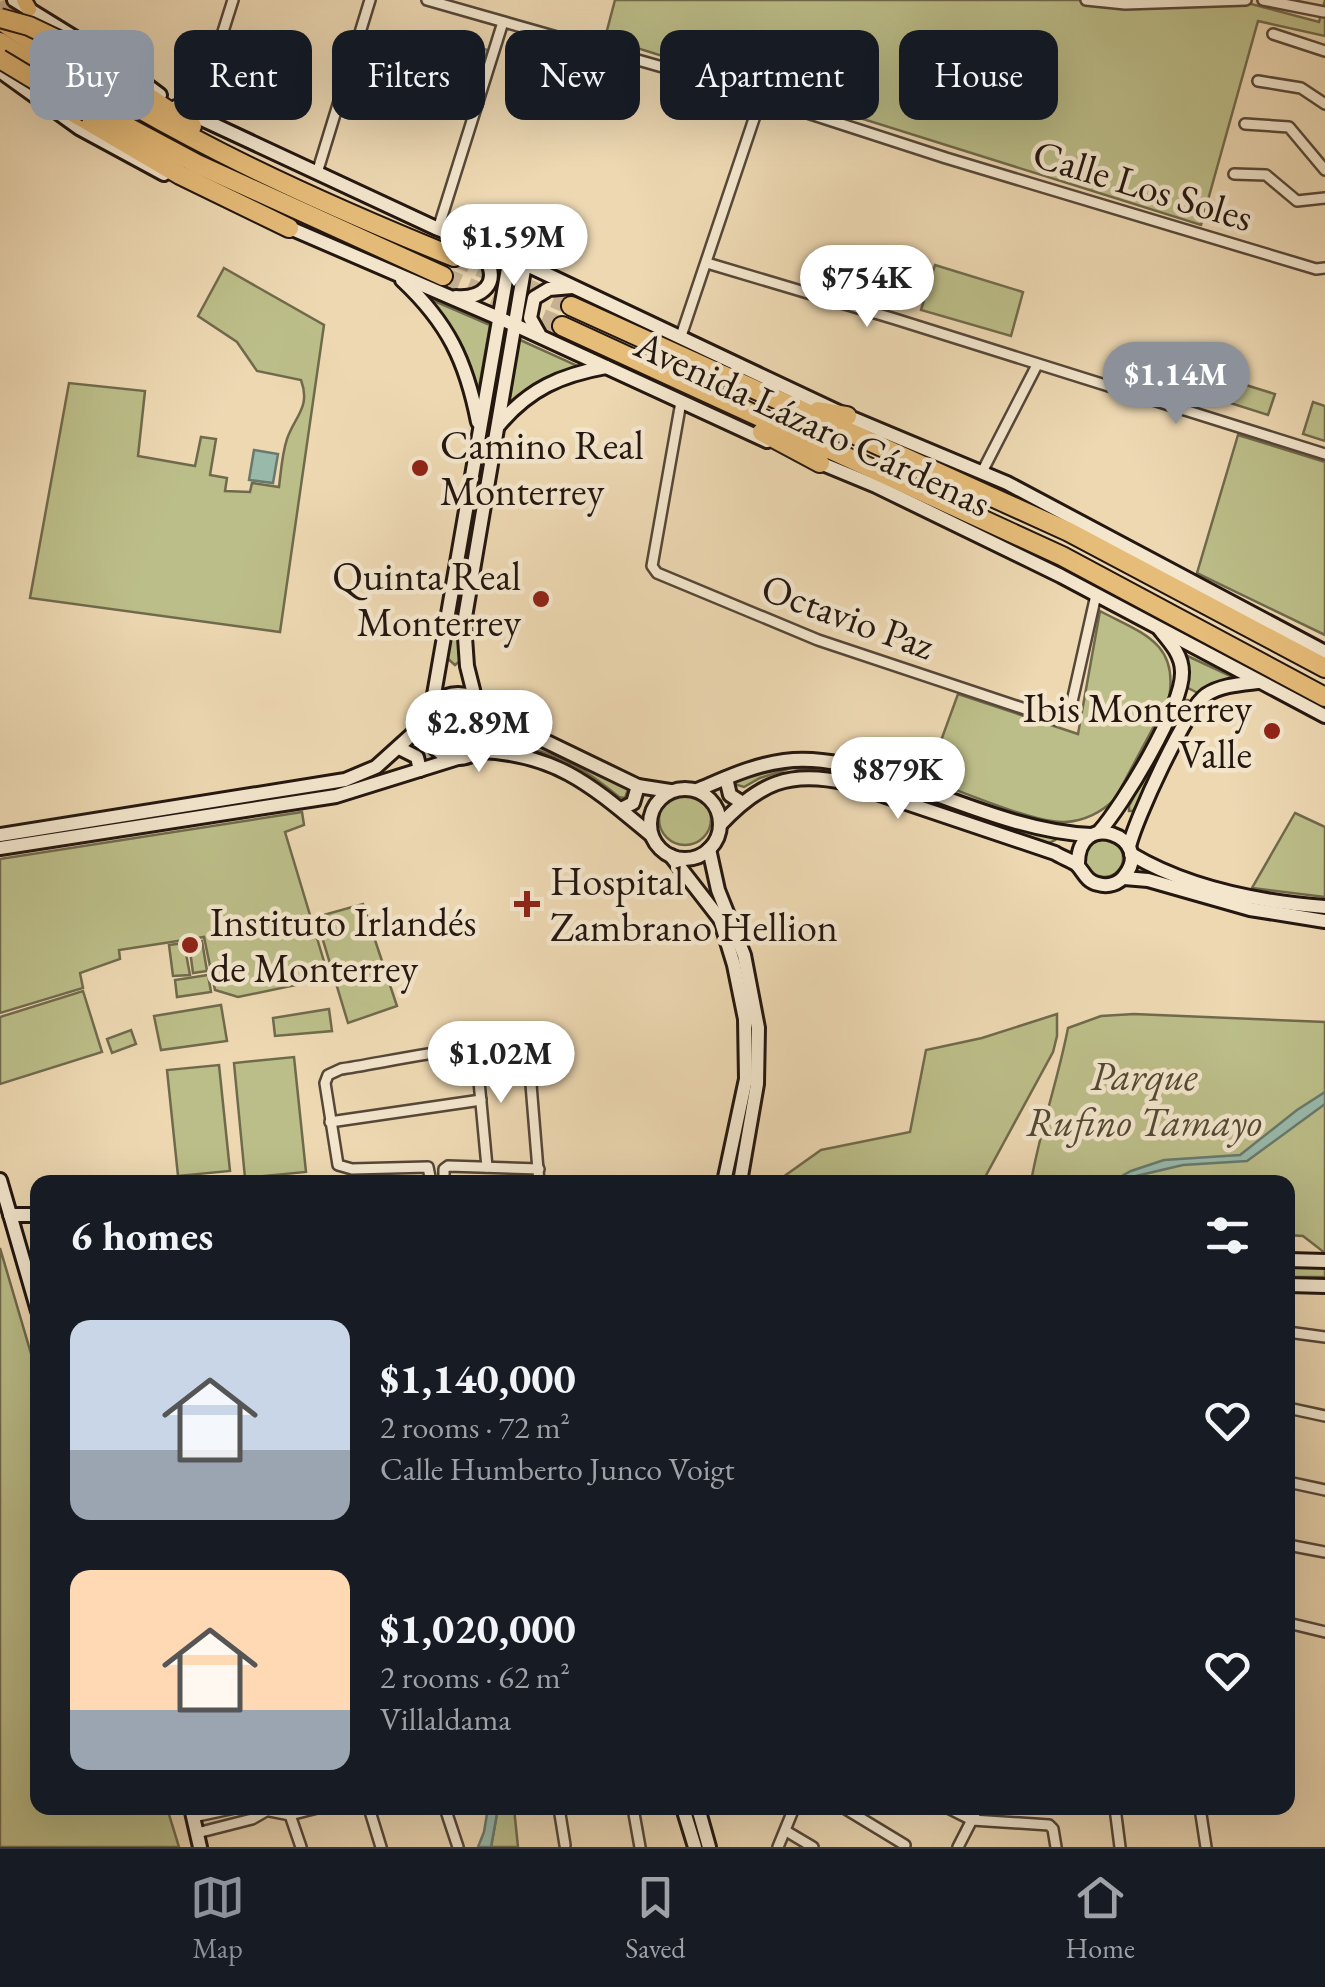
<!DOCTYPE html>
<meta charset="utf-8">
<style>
:root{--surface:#171b24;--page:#242831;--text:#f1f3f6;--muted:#9ea1a6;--line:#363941;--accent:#8c9099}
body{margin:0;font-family:"EB Garamond",serif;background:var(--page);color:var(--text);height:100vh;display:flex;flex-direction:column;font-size:38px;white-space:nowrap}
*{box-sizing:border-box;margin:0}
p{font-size:32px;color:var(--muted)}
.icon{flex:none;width:55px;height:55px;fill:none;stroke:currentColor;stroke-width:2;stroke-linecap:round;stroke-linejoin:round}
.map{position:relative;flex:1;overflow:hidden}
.drawer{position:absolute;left:30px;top:1175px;width:1265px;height:640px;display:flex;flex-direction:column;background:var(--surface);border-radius:20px;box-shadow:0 10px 40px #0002}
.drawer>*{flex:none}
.hud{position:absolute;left:30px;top:30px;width:1265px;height:90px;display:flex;gap:20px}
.price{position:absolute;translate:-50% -85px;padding:0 22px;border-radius:35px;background:#fff;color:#222;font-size:32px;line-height:65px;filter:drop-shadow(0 2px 5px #0008)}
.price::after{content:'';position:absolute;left:50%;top:60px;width:30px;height:22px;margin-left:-15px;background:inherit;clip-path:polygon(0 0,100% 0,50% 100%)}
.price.on{background:var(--accent);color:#fff}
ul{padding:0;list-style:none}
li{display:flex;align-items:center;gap:30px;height:250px;padding:0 40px}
li span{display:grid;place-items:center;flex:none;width:280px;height:200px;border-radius:20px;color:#555}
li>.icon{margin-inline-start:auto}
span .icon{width:120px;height:120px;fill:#fffc;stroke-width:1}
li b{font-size:42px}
h2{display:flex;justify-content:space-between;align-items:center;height:120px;padding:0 40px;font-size:42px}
.pill{padding:0 35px;border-radius:20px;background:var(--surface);box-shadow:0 10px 40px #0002;font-size:35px;line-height:90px}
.pill.on{background:var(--accent);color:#fff}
.tab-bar{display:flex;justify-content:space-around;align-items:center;height:140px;border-top:2px solid var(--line);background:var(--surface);font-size:28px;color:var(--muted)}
.tab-bar a{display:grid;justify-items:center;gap:5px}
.tab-bar .on{color:var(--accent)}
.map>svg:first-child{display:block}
.green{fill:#bcbe89;stroke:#706a4c;stroke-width:2.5}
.water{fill:#99baab;stroke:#6a796d;stroke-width:2.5}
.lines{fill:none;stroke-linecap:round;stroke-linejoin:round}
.highway-tunnel{stroke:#c5b192;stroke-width:18;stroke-dasharray:18 9;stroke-linecap:butt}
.street-casing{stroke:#564738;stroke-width:14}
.secondary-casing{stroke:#241710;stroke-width:18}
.primary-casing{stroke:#241710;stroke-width:19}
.highway-casing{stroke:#241710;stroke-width:22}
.street{stroke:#f3e6cd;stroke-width:9}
.secondary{stroke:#f3e6cd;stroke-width:12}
.primary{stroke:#e6bc79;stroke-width:14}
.highway{stroke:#e6bc79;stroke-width:18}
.highway-bridge-casing{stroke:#241710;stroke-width:22;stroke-linecap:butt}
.highway-bridge{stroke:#e6bc79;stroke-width:18}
.poi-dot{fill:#8f2418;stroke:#f3e6cd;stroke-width:4}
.labels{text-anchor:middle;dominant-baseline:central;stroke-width:9;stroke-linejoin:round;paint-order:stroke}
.street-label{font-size:40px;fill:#241710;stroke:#f3e6cd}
.poi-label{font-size:40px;fill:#241710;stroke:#f3e6cd;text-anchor:start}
.park-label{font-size:40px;font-style:italic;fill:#524934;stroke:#f3e6cd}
</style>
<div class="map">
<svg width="1325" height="1847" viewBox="0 0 1325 1847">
<rect width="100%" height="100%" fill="#edd8b2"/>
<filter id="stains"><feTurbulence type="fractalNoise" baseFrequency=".002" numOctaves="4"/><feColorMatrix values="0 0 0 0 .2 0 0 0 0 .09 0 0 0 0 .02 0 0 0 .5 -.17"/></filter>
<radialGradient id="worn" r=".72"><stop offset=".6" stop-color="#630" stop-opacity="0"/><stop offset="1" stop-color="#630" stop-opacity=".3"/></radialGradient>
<g class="green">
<polygon points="615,0 1236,0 1319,22 1325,0 1325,36 1258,21 1201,225 605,38"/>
<polygon points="935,265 1023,292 1011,336 921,310"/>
<path d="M224,268L324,325L280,632L30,598L69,383L145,391L138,456L195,466L201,437L216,439L210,475L227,478L225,491L250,492L252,483L279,487C281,471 282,454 287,439C295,416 311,407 301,380L257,371L237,342L198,316Z"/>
<polygon points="432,300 490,325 478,393 463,348"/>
<path d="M518,339L580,367C550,374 527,386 507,408Z"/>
<polygon points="1233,381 1275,394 1268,415 1227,402"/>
<polygon points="1313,402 1325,406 1325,441 1303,434"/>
<polygon points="1238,435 1325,462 1325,635 1197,573"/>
<path d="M466,545H468C466,557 467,566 467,578C467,606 458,632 460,661L455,665L447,658Z"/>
<path d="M1100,611C1141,633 1179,642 1169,698L1115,799C1102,812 1084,821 1065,822C1036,824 958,790 927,779L958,694L1078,734Z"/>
<polygon points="1179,652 1237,679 1200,694 1186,687 1187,676"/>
<circle cx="458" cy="722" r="24"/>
<polygon points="1183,700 1188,700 1191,706 1133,811 1129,811 1129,806"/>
<path d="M523,734L630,784L625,798L619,797C590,773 558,751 520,748L515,738Z"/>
<polygon points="775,764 832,765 1054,837 1055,840 1049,843 841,773 791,768 760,778 744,787 734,784 732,780"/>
<circle cx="685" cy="819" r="26"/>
<polygon points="302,812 304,825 285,832 329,978 238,997 215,990 204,937 119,950 120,959 80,973 83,988 0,1013 0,859"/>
<polygon points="1295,813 1325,827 1325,897 1252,888"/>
<circle cx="1104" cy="858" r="19"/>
<polygon points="363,904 397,1006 348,1023 316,917"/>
<polygon points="202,941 207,971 193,973 189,943"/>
<polygon points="184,943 190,975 173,976 169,945"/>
<polygon points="208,975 211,992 177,997 175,980"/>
<polygon points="83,991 102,1052 0,1084 0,1017"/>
<polygon points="221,1005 227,1041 161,1050 154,1016"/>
<polygon points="329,1009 332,1031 275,1036 273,1018"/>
<polygon points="1057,1014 1057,1036 1053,1052 984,1179 959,1182 776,1182 821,1150 910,1132 926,1050 982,1038"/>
<path d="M1134,1014L1325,1022V1253L1303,1236L1288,1235V1182H1031C1040,1130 1058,1080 1068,1028L1101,1016Z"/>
<polygon points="131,1030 136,1044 112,1053 107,1039"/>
<polygon points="294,1057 306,1172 245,1178 234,1063"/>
<polygon points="219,1065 230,1171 178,1176 167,1070"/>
<polygon points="0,1248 37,1374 38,1808 167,1808 179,1847 0,1847"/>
<polygon points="1288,1266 1325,1267 1325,1277 1288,1277"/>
<polygon points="498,1808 514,1808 518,1847 491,1847"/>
</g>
<g class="water">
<polygon points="458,42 488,50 482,65 471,64 467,78 450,71"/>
<polygon points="254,450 278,454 273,483 249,480"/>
<polygon points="1325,1092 1325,1104 1247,1161 1183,1165 1132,1177 1123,1182 1111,1182 1131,1171 1164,1160 1240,1155 1297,1110"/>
<polygon points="488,1808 498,1808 491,1847 478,1847 484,1832"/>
</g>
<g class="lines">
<g class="highway-tunnel">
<polyline points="4,0 9,12"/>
<polyline points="454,257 571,306"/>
<polyline points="443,276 562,326"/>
</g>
<g class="street-casing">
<g id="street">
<polyline points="427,0 687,74 946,158 1316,269 1325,268"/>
<polyline points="1086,0 1125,4 1246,0"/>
<polyline points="1263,0 1324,12"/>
<polyline points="1273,34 1325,51"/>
<polyline points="1258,81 1301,88 1325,104"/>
<polyline points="196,117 233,0"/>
<polyline points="1245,124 1289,127 1325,170"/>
<polyline points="317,173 370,0"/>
<polyline points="1234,174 1266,175 1297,201 1325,198"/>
<polyline points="438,229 503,22"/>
<polyline points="707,263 895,319 1325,454"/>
<polyline points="681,336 761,98"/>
<polyline points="681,402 652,566 657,573 818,640 1058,720 1069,715 1096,595"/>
<polyline points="982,472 1037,365"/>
<polyline points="476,1049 487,1167"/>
<polyline points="330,1122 481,1100"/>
<path d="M431,1182L428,1167L352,1169L338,1165L325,1083L328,1075L341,1069C377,1064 496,1038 524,1046L529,1060L539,1182"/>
<polyline points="444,1182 444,1169 448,1166 539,1169"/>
<polyline points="1288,1332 1325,1337"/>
<polyline points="1288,1408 1325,1416"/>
<polyline points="1288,1482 1325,1490"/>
<polyline points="1288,1545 1325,1552"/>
<polyline points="1288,1623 1325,1632"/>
<polyline points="254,1808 290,1815 317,1808"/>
<polyline points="369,1808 381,1847"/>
<polyline points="445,1808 458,1847"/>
<polyline points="559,1808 565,1845"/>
<polyline points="633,1808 640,1847"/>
<polyline points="844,1808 905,1845"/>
<polyline points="948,1808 972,1820 1049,1825 1053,1829 1056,1847"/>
<polyline points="1115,1808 1120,1847"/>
<polyline points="1200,1808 1206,1847"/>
<polyline points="290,1815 301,1847"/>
<polyline points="193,1817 235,1808"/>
<polyline points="786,1831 813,1847"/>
<polyline points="197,1833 252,1819 266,1811"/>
<polyline points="778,1847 794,1808"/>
<polyline points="958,1847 978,1808"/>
</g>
</g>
<g class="secondary-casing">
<g id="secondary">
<polyline points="14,0 124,68 160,95"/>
<polyline points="0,71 79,128 164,174"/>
<polyline points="176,107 438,229 525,264 847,416 1007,483 1325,652"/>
<polyline points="283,225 515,325 767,441"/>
<path d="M402,280C448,323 466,361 478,422"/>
<path d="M456,297C482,299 501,283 485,258L456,243"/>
<polyline points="539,334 530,318 534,298 549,289 572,287"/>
<path d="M499,425C529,389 561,375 606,367"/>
<polyline points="813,460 876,486 1061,576 1325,716"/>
<circle cx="458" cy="726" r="32"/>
<polyline points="475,698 467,666 464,623 525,264"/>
<polyline points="432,706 510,257"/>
<polyline points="489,714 638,786 670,791"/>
<polyline points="399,748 417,757 420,770"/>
<path d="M480,751C558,754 593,787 651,835"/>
<polyline points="726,778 730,795 741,802"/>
<circle cx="685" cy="824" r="35"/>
<path d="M697,790C726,778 753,765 784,761C824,756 861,768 898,781C960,802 1025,832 1091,835"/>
<polyline points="621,809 633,803 638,786"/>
<path d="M720,825C759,783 789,770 847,783L1055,853C1061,857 1070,860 1076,864C1084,871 1085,881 1098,884C1108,887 1119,884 1125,875C1155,838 1076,806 1078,866"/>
<path d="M1099,832C1123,805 1183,706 1182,672C1182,655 1170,642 1160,630"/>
<polyline points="0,835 345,780 376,767 427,721"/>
<path d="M1129,847C1135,820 1186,709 1206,695C1221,685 1241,684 1258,682"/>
<polyline points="0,848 336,796 458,758"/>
<polyline points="709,849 718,890 744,955 758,1028 757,1084 740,1182"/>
<path d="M1131,854C1188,888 1259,902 1325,907"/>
<polyline points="671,856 720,919 734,965 745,1019 746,1079 724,1182"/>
<polyline points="1124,878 1148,880 1250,909 1325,921"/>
<polyline points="0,1180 38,1311"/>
<polyline points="10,1215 38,1215"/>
<polyline points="1288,1260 1325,1261"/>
<polyline points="1288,1285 1325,1286"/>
<polyline points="191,1808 200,1847"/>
<polyline points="683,1808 695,1847"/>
<polyline points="698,1808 709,1847"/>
</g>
</g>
<g class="primary-casing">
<polyline id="primary" points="24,0 29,9"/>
</g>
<g class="highway-casing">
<g id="highway">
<path d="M0,20C139,120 296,193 454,257"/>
<polyline points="0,42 124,125 197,164 443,276"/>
<polyline points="71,46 192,126"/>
<polyline points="71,111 180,175 289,228"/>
<polyline points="571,306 1069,532 1325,668"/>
<polyline points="562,326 1062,556 1325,697"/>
<polyline points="818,411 847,416"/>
<polyline points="762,432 820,463"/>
</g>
</g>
<use href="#street" class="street"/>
<use href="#secondary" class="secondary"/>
<use href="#primary" class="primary"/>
<use href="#highway" class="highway"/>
<g class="highway-bridge-casing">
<g id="highway-bridge">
<polyline points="0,18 29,26 71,46"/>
<polyline points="0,59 88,112"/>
</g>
</g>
<use href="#highway-bridge" class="highway-bridge"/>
</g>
<g class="poi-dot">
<circle cx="420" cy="468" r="10"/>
<circle cx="541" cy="599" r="10"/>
<circle cx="1272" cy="731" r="10"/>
<path d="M522 889h10v10h10v10h-10v10h-10v-10h-10v-10h10z"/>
<circle cx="190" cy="945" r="10"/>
</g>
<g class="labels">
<g class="street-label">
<text transform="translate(1143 185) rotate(17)">Calle Los Soles</text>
<text transform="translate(813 423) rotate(25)">Avenida Lázaro Cárdenas</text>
<text transform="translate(848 616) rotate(20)">Octavio Paz</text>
</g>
<g class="poi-label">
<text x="440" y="445">Camino Real<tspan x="440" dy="46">Monterrey</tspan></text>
<text x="521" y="576" text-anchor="end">Quinta Real<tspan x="521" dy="46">Monterrey</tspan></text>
<text x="1252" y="708" text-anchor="end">Ibis Monterrey<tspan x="1252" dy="46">Valle</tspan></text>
<text x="550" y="881">Hospital<tspan x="550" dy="46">Zambrano Hellion</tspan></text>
<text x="210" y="922">Instituto Irlandés<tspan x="210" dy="46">de Monterrey</tspan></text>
</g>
<g class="park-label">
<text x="1144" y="1076">Parque<tspan x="1144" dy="46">Rufino Tamayo</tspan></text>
</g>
</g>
<rect width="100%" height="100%" filter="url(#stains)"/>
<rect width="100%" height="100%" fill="url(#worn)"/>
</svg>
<b class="price" style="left:514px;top:289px">$1.59M</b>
<b class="price" style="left:867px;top:330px">$754K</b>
<b class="price on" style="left:1176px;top:427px">$1.14M</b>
<b class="price" style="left:479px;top:775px">$2.89M</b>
<b class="price" style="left:898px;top:822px">$879K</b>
<b class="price" style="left:501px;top:1106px">$1.02M</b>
<div class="hud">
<a class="pill on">Buy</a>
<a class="pill">Rent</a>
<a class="pill">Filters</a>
<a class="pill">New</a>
<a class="pill">Apartment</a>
<a class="pill">House</a>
</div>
<section class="drawer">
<h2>6 homes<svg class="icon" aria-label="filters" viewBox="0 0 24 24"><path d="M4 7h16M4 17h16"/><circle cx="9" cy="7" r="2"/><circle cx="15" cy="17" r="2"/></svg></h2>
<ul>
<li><span style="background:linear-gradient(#c9d6e8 65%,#9aa5b1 0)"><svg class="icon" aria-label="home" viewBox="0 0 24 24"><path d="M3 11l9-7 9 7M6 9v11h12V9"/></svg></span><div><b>$1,140,000</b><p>2 rooms · 72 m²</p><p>Calle Humberto Junco Voigt</p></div><svg class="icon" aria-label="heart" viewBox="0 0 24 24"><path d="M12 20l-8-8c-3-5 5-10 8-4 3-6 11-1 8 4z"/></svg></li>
<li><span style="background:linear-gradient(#ffd9b3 70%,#9aa5b1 0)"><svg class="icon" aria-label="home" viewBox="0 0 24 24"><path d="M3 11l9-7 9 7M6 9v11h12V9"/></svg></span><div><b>$1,020,000</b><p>2 rooms · 62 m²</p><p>Villaldama</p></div><svg class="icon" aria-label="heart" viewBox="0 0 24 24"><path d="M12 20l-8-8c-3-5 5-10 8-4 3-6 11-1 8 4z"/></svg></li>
</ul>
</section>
</div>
<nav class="tab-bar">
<a class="on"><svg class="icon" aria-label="map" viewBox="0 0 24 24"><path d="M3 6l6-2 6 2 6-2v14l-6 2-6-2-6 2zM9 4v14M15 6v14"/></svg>Map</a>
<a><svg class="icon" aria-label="saved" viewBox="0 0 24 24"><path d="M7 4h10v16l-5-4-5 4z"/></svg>Saved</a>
<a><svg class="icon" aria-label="home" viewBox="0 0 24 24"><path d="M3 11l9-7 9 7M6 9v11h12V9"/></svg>Home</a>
</nav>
